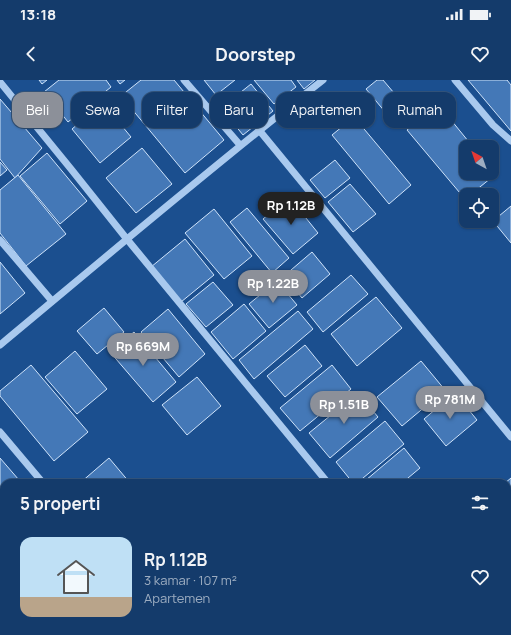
<!DOCTYPE html>
<html lang="id">
<meta charset="utf-8">
<style>
:root{--surface:#143b6b;--page:#214673;--text:#f1f3f6;--muted:#9dadc1;--line:#33557e;--accent:#8c9099}
body{margin:0;font-family:Manrope,sans-serif;background:var(--page);color:var(--text);height:100vh;display:flex;flex-direction:column;font-size:15px;white-space:nowrap}
*{box-sizing:border-box;margin:0}
p{font-size:13px;color:var(--muted)}
.icon{flex:none;width:22px;height:22px;fill:none;stroke:currentColor;stroke-width:2;stroke-linecap:round;stroke-linejoin:round}
.map{position:relative;flex:1;overflow:hidden}
.details{position:absolute;left:0px;top:399px;width:511px;height:156px;display:flex;flex-direction:column;background:var(--surface);border-radius:12px 12px 0 0;box-shadow:0 1px 3px #0004,0 0 0 1px var(--line)}
.details>*{flex:none}
.banner{position:absolute;left:12px;top:12px;width:487px;height:36px;display:flex;gap:8px}
.needle{width:26px;rotate:320deg}
.buttons{position:absolute;left:459px;top:60px;display:grid;gap:8px}
.buttons a{display:grid;place-items:center;width:40px;height:40px;border-radius:8px;background:var(--surface);box-shadow:0 1px 3px #0004,0 0 0 1px var(--line);font-size:20px}
.price{position:absolute;translate:-50% -34px;padding:0 9px;border-radius:14px;background:var(--accent);color:#fff;font-size:13px;line-height:26px;filter:drop-shadow(0 1px 2px #0008)}
.price::after{content:'';position:absolute;left:50%;top:24px;width:12px;height:9px;margin-left:-6px;background:inherit;clip-path:polygon(0 0,100% 0,50% 100%)}
.price.current{background:#222;color:#fff}
ul{padding:0;list-style:none}
li{display:flex;align-items:center;gap:12px;height:100px;padding:0 20px}
li+li{border-top:1px solid var(--line)}
li span{display:grid;place-items:center;flex:none;width:112px;height:80px;border-radius:12px;color:#555}
li>.icon{margin-inline-start:auto}
span .icon{width:48px;height:48px;fill:#fffc;stroke-width:1}
li b{font-size:17px}
h2{display:flex;justify-content:space-between;align-items:center;height:48px;padding:0 20px;font-size:17px}
.tag{padding:0 14px;border-radius:12px;background:var(--surface);box-shadow:0 1px 3px #0004,0 0 0 1px var(--line);font-size:14px;line-height:36px}
.tag.current{background:var(--accent);color:#fff}
.status{display:flex;justify-content:space-between;align-items:center;height:28px;padding:0 20px;background:var(--surface);direction:ltr}
.status svg{height:11px;fill:currentColor}
header{display:flex;justify-content:space-between;align-items:center;height:52px;padding:0 20px;background:var(--surface);font-size:18px;font-weight:700}
.map>svg:first-child{display:block}
.building{fill:#4478b7;stroke:#cfe3fa}
.lines{fill:none;stroke-linecap:round;stroke-linejoin:round}
.minor{stroke:#a9c9ee;stroke-width:7}
</style>
<div class="status"><b>13:18</b><svg viewBox="0 0 49 12"><path d="M0 12V9h3v3zM5 12V6h3v6zM10 12V3h3v9zM15 12V0h3v12zM26 1h20v11H26zM47 4h2v5h-2z"/></svg></div>
<header><svg class="icon" aria-label="back" viewBox="0 0 24 24"><path d="M15 5l-7 7 7 7"/></svg>Doorstep<svg class="icon" aria-label="heart" viewBox="0 0 24 24"><path d="M12 20l-8-8c-3-5 5-10 8-4 3-6 11-1 8 4z"/></svg></header>
<div class="map">
<svg width="511" height="555" viewBox="0 0 511 555">
<rect width="100%" height="100%" fill="#1b4f8f"/>
<g class="building">
<polygon points="39,0 47,0 42,4"/>
<polygon points="59,0 106,0 111,7 68,42 44,12"/>
<polygon points="117,0 125,0 120,4"/>
<polygon points="141,0 174,0 224,60 185,93 121,16"/>
<polygon points="204,0 235,0 216,15"/>
<polygon points="254,0 291,0 296,7 274,24"/>
<polygon points="297,0 315,0 304,9"/>
<polygon points="377,0 383,0 411,33 396,45 366,9"/>
<polygon points="468,0 507,0 511,5 511,51"/>
<polygon points="251,4 273,31 243,55 221,28"/>
<polygon points="0,19 42,68 15,98 0,79"/>
<polygon points="103,23 131,57 100,83 72,49"/>
<polygon points="438,24 473,67 466,67 466,93 492,93 492,89 496,94 470,115 466,115 465,119 407,50"/>
<polygon points="354,37 411,105 389,124 332,55"/>
<polygon points="142,68 172,104 136,133 106,98"/>
<polygon points="47,73 87,121 60,144 20,96"/>
<polygon points="335,80 350,98 325,118 310,100"/>
<polygon points="0,82 7,90 0,96"/>
<polygon points="18,95 66,154 26,186 0,153 0,110"/>
<polygon points="350,104 376,134 353,152 328,122"/>
<polygon points="289,117 318,153 293,174 263,139"/>
<polygon points="511,126 511,163 493,141"/>
<polygon points="247,128 289,178 272,193 230,142"/>
<polygon points="214,129 252,176 224,199 185,153"/>
<polygon points="185,159 214,195 181,222 151,187"/>
<polygon points="312,172 330,194 302,218 284,196"/>
<polygon points="0,182 25,213 0,234"/>
<polygon points="351,195 368,214 323,252 307,232"/>
<polygon points="277,201 297,225 269,248 249,224"/>
<polygon points="213,202 233,225 206,247 186,224"/>
<polygon points="376,217 402,248 357,286 331,254"/>
<polygon points="244,224 266,251 233,279 211,252"/>
<polygon points="104,228 124,252 97,274 77,251"/>
<polygon points="168,229 205,274 179,297 141,252"/>
<polygon points="298,231 313,249 254,299 239,280"/>
<polygon points="134,252 176,302 153,322 110,272"/>
<polygon points="305,265 322,286 285,317 267,296"/>
<polygon points="75,271 107,309 77,334 45,297"/>
<polygon points="421,281 445,310 402,346 377,317"/>
<polygon points="31,285 88,352 54,381 0,316 0,311"/>
<polygon points="332,285 351,309 300,351 280,328"/>
<polygon points="197,297 221,326 187,355 162,325"/>
<polygon points="358,313 378,337 330,378 309,353"/>
<polygon points="455,313 477,340 446,366 424,339"/>
<polygon points="385,341 404,364 357,403 353,403 336,382"/>
<polygon points="404,368 420,388 402,403 368,403 366,400"/>
<polygon points="0,378 19,400 15,403 4,403 4,412 0,416"/>
<polygon points="109,378 130,403 80,403"/>
<polygon points="511,398 511,442 507,445 507,403 505,403"/>
<polygon points="4,426 4,482 0,478 0,429"/>
<polygon points="507,500 511,505 511,525 507,529"/>
<polygon points="4,505 4,551 8,551 3,555 0,555 0,508"/>
<polygon points="208,551 238,551 233,555 212,555"/>
<polygon points="361,551 424,551 427,555 357,555"/>
</g>
<g class="lines">
<g class="minor">
<polyline points="184,0 240,65"/>
<polyline points="455,0 493,45 511,61"/>
<polyline points="0,2 71,89 126,158 328,403"/>
<polyline points="259,50 511,357"/>
<polyline points="0,160 52,221"/>
<path d="M0,265C107,176 213,86 323,0"/>
<polyline points="0,352 43,403"/>
<polyline points="166,551 169,555"/>
<polyline points="447,551 450,555"/>
</g>
</g>
</svg>
<div class="buttons">
<a><svg class="needle" viewBox="-14 -14 28 28"><path d="M0-13l5 13h-10z" fill="#e53935"/><path d="M0 13l5-13h-10z" fill="#9dadc1"/></svg></a>
<a><svg class="icon" aria-label="locate" viewBox="0 0 24 24"><circle cx="12" cy="12" r="6"/><path d="M12 2v4M12 18v4M2 12h4M18 12h4"/></svg></a>
</div>
<b class="price current" style="left:291px;top:146px">Rp 1.12B</b>
<b class="price" style="left:273px;top:224px">Rp 1.22B</b>
<b class="price" style="left:143px;top:287px">Rp 669M</b>
<b class="price" style="left:450px;top:340px">Rp 781M</b>
<b class="price" style="left:344px;top:345px">Rp 1.51B</b>
<div class="banner">
<a class="tag current">Beli</a>
<a class="tag">Sewa</a>
<a class="tag">Filter</a>
<a class="tag">Baru</a>
<a class="tag">Apartemen</a>
<a class="tag">Rumah</a>
</div>
<section class="details">
<h2>5 properti<svg class="icon" aria-label="filters" viewBox="0 0 24 24"><path d="M4 7h16M4 17h16"/><circle cx="9" cy="7" r="2"/><circle cx="15" cy="17" r="2"/></svg></h2>
<ul>
<li><span style="background:linear-gradient(#bfe0f5 75%,#b9a48a 0)"><svg class="icon" aria-label="home" viewBox="0 0 24 24"><path d="M3 11l9-7 9 7M6 9v11h12V9"/></svg></span><div><b>Rp 1.12B</b><p>3 kamar · 107 m²</p><p>Apartemen</p></div><svg class="icon" aria-label="heart" viewBox="0 0 24 24"><path d="M12 20l-8-8c-3-5 5-10 8-4 3-6 11-1 8 4z"/></svg></li>
</ul>
</section>
</div>
